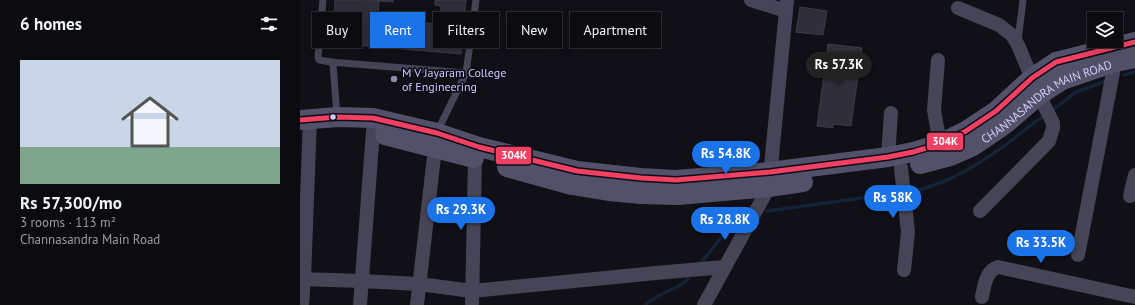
<!DOCTYPE html>
<meta charset="utf-8">
<style>
:root{--surface:#0c0c10;--page:#1a1a1e;--text:#f1f3f6;--muted:#9a9b9f;--line:#2c2c30;--accent:#1a73e8}
body{margin:0;font-family:"PT Sans",sans-serif;background:var(--page);color:var(--text);height:100vh;display:flex;flex-direction:column;font-size:15px;white-space:nowrap}
*{box-sizing:border-box;margin:0}
p{font-size:13px;color:var(--muted)}
.icon{flex:none;width:22px;height:22px;fill:none;stroke:currentColor;stroke-width:2;stroke-linecap:round;stroke-linejoin:round}
.map{position:relative;flex:1;overflow:hidden}
.sheet{display:flex;flex-direction:column;background:var(--surface);width:300px}
.sheet>*{flex:none}
.banner{position:absolute;left:12px;top:12px;width:380px;height:36px;display:flex;gap:8px}
.buttons{position:absolute;left:787px;top:12px;display:grid;gap:8px}
.buttons a{display:grid;place-items:center;width:36px;height:36px;border-radius:0px;background:var(--surface);box-shadow:0 4px 16px #0002,0 0 0 1px var(--line);font-size:20px}
.price{position:absolute;translate:-50% -34px;padding:0 9px;border-radius:14px;background:var(--accent);color:#fff;font-size:13px;line-height:26px;filter:drop-shadow(0 1px 2px #0008)}
.price::after{content:'';position:absolute;left:50%;top:24px;width:12px;height:9px;margin-left:-6px;background:inherit;clip-path:polygon(0 0,100% 0,50% 100%)}
.price.current{background:#222;color:#fff}
ul{padding:0;list-style:none}
li{display:grid;align-content:center;gap:8px;height:212px;padding:0 20px}
li span{display:grid;place-items:center;height:124px;border-radius:0px;color:#555}
li>.icon{margin-inline-start:auto}
span .icon{width:72px;height:72px;fill:#fffc;stroke-width:1}
li b{font-size:17px}
h2{display:flex;justify-content:space-between;align-items:center;height:48px;padding:0 20px;font-size:17px}
.chip{padding:0 14px;border-radius:0px;background:var(--surface);box-shadow:0 4px 16px #0002,0 0 0 1px var(--line);font-size:14px;line-height:36px}
.chip.current{background:var(--accent);color:#fff}
main{display:flex;flex:1;min-height:0}
.map>svg:first-child{display:block}
.lines{fill:none;stroke-linecap:round;stroke-linejoin:round}
.stream{stroke:#122239;stroke-width:3.5}
.building{fill:#2f2e39;stroke:#3c3a4a}
.lane{stroke:#464557;stroke-width:7}
.street{stroke:#464557;stroke-width:14}
.secondary{stroke:#515169;stroke-width:20}
.bus-1-casing{stroke:#0e0c1a;stroke-width:8}
.bus-1{stroke:#f24062;stroke-width:5}
.poi-dot{fill:#8c8aaa;stroke:#0e0c1a;stroke-width:1.5}
.bus-dot{fill:#cfcbf9;stroke:#0e0c1a;stroke-width:1.5}
.labels{text-anchor:middle;dominant-baseline:central;stroke-width:3.5;stroke-linejoin:round;paint-order:stroke}
.poi-label{font-size:12px;fill:#cfcbf9;stroke:#0e0c1a;text-anchor:start}
.street-label{font-size:12px;fill:#cfcbf9;stroke:#0e0c1a}
.line-badge{stroke:#0e0c1a;stroke-width:1.5}
.badge-label{font-size:11px;text-anchor:middle;font-weight:bold;fill:#fff}
</style>
<main>
<section class="sheet">
<h2>6 homes<svg class="icon" aria-label="filters" viewBox="0 0 24 24"><path d="M4 7h16M4 17h16"/><circle cx="9" cy="7" r="2"/><circle cx="15" cy="17" r="2"/></svg></h2>
<ul>
<li><span style="background:linear-gradient(#c9d6e8 70%,#7fa58c 0)"><svg class="icon" aria-label="home" viewBox="0 0 24 24"><path d="M3 11l9-7 9 7M6 9v11h12V9"/></svg></span><div><b>Rs 57,300/mo</b><p>3 rooms · 113 m²</p><p>Channasandra Main Road</p></div></li>
</ul>
</section>
<div class="map">
<svg width="835" height="305" viewBox="0 0 835 305">
<rect width="100%" height="100%" fill="#101016"/>
<g class="lines">
<g class="stream">
<polyline points="824,75 835,72"/>
<polyline points="754,109 776,92 806,81"/>
<path d="M615,191C642,184 668,171 691,155C709,144 724,129 741,118"/>
<polyline points="468,211 597,193"/>
<polyline points="399,265 427,231 445,214"/>
<path d="M345,305C352,299 359,295 368,291C375,287 382,286 388,279"/>
</g>
</g>
<g class="building">
<polygon points="35,0 93,0 93,2 79,1 78,19 140,24 141,6 135,5 135,0 166,0 161,54 32,43"/>
<polygon points="500,7 527,11 523,35 496,32"/>
<polygon points="528,44 562,48 551,126 533,124 533,128 517,126"/>
</g>
<g class="lines">
<g class="lane">
<polyline points="23,0 18,57 19,60 31,62 33,64 37,116"/>
<polyline points="718,41 723,0"/>
<polyline points="31,62 166,73"/>
<polyline points="137,132 166,73 176,0"/>
</g>
<g class="street">
<polyline points="451,0 486,11"/>
<polyline points="658,8 699,25 712,35 718,45 739,95 753,123 753,128 749,141 680,211"/>
<polyline points="638,60 634,110 640,144"/>
<polyline points="588,157 591,113"/>
<polyline points="601,168 608,232 604,270"/>
<polyline points="830,196 835,175"/>
<polyline points="778,255 815,62"/>
<polyline points="0,279 62,281 119,284 172,291 356,273 425,267 469,187 487,0"/>
<path d="M682,297C684,287 686,270 698,267L835,297"/>
<polyline points="2,305 4,279 10,118"/>
<polyline points="60,305 73,131"/>
<polyline points="117,305 136,139"/>
<polyline points="172,305 175,159"/>
<polyline points="404,305 425,267"/>
</g>
<g class="secondary">
<polyline points="0,120 37,117 73,118 137,133 179,147 277,171 341,178 376,180 470,172 588,157 613,152 640,144 666,131 696,111 732,78 756,62 835,42"/>
<polyline points="85,135 174,158"/>
<path id="s1" d="M620,164L650,156L673,146L704,125L739,95L762,80L815,62L835,58"/>
<polyline points="207,167 272,185 309,191 341,194 378,195 469,187 503,182"/>
</g>
<g class="bus-1-casing">
<polyline id="bus-1" points="0,120 37,117 73,118 137,133 179,147 277,171 341,178 376,180 470,172 588,157 613,152 640,144 666,131 696,111 732,78 756,62 835,42"/>
</g>
<use href="#bus-1" class="bus-1"/>
</g>
<circle class="poi-dot" cx="94" cy="79" r="4"/>
<circle class="bus-dot" cx="33" cy="117" r="3.5"/>
<g class="labels">
<g class="poi-label">
<text x="102" y="72">M V Jayaram College<tspan x="102" dy="14">of Engineering</tspan></text>
</g>
<g class="street-label">
<text stroke="none"><textPath href="#s1" startOffset="143">CHANNASANDRA MAIN ROAD</textPath></text>
</g>
</g>
<g class="line-badge">
<rect x="626" y="132" width="38" height="19" rx="4" fill="#f24062"/>
<rect x="195" y="146" width="37" height="19" rx="4" fill="#f24062"/>
</g>
<g class="badge-label">
<text x="645" y="145">304K</text>
<text x="214" y="159">304K</text>
</g>
</svg>
<div class="buttons">
<a><svg class="icon" aria-label="layers" viewBox="0 0 24 24"><path d="M12 4l9 5-9 5-9-5zM3 14l9 5 9-5"/></svg></a>
</div>
<b class="price current" style="left:539px;top:86px">Rs 57.3K</b>
<b class="price" style="left:426px;top:175px">Rs 54.8K</b>
<b class="price" style="left:593px;top:219px">Rs 58K</b>
<b class="price" style="left:161px;top:231px">Rs 29.3K</b>
<b class="price" style="left:425px;top:241px">Rs 28.8K</b>
<b class="price" style="left:741px;top:264px">Rs 33.5K</b>
<div class="banner">
<a class="chip">Buy</a>
<a class="chip current">Rent</a>
<a class="chip">Filters</a>
<a class="chip">New</a>
<a class="chip">Apartment</a>
</div>
</div>
</main>
